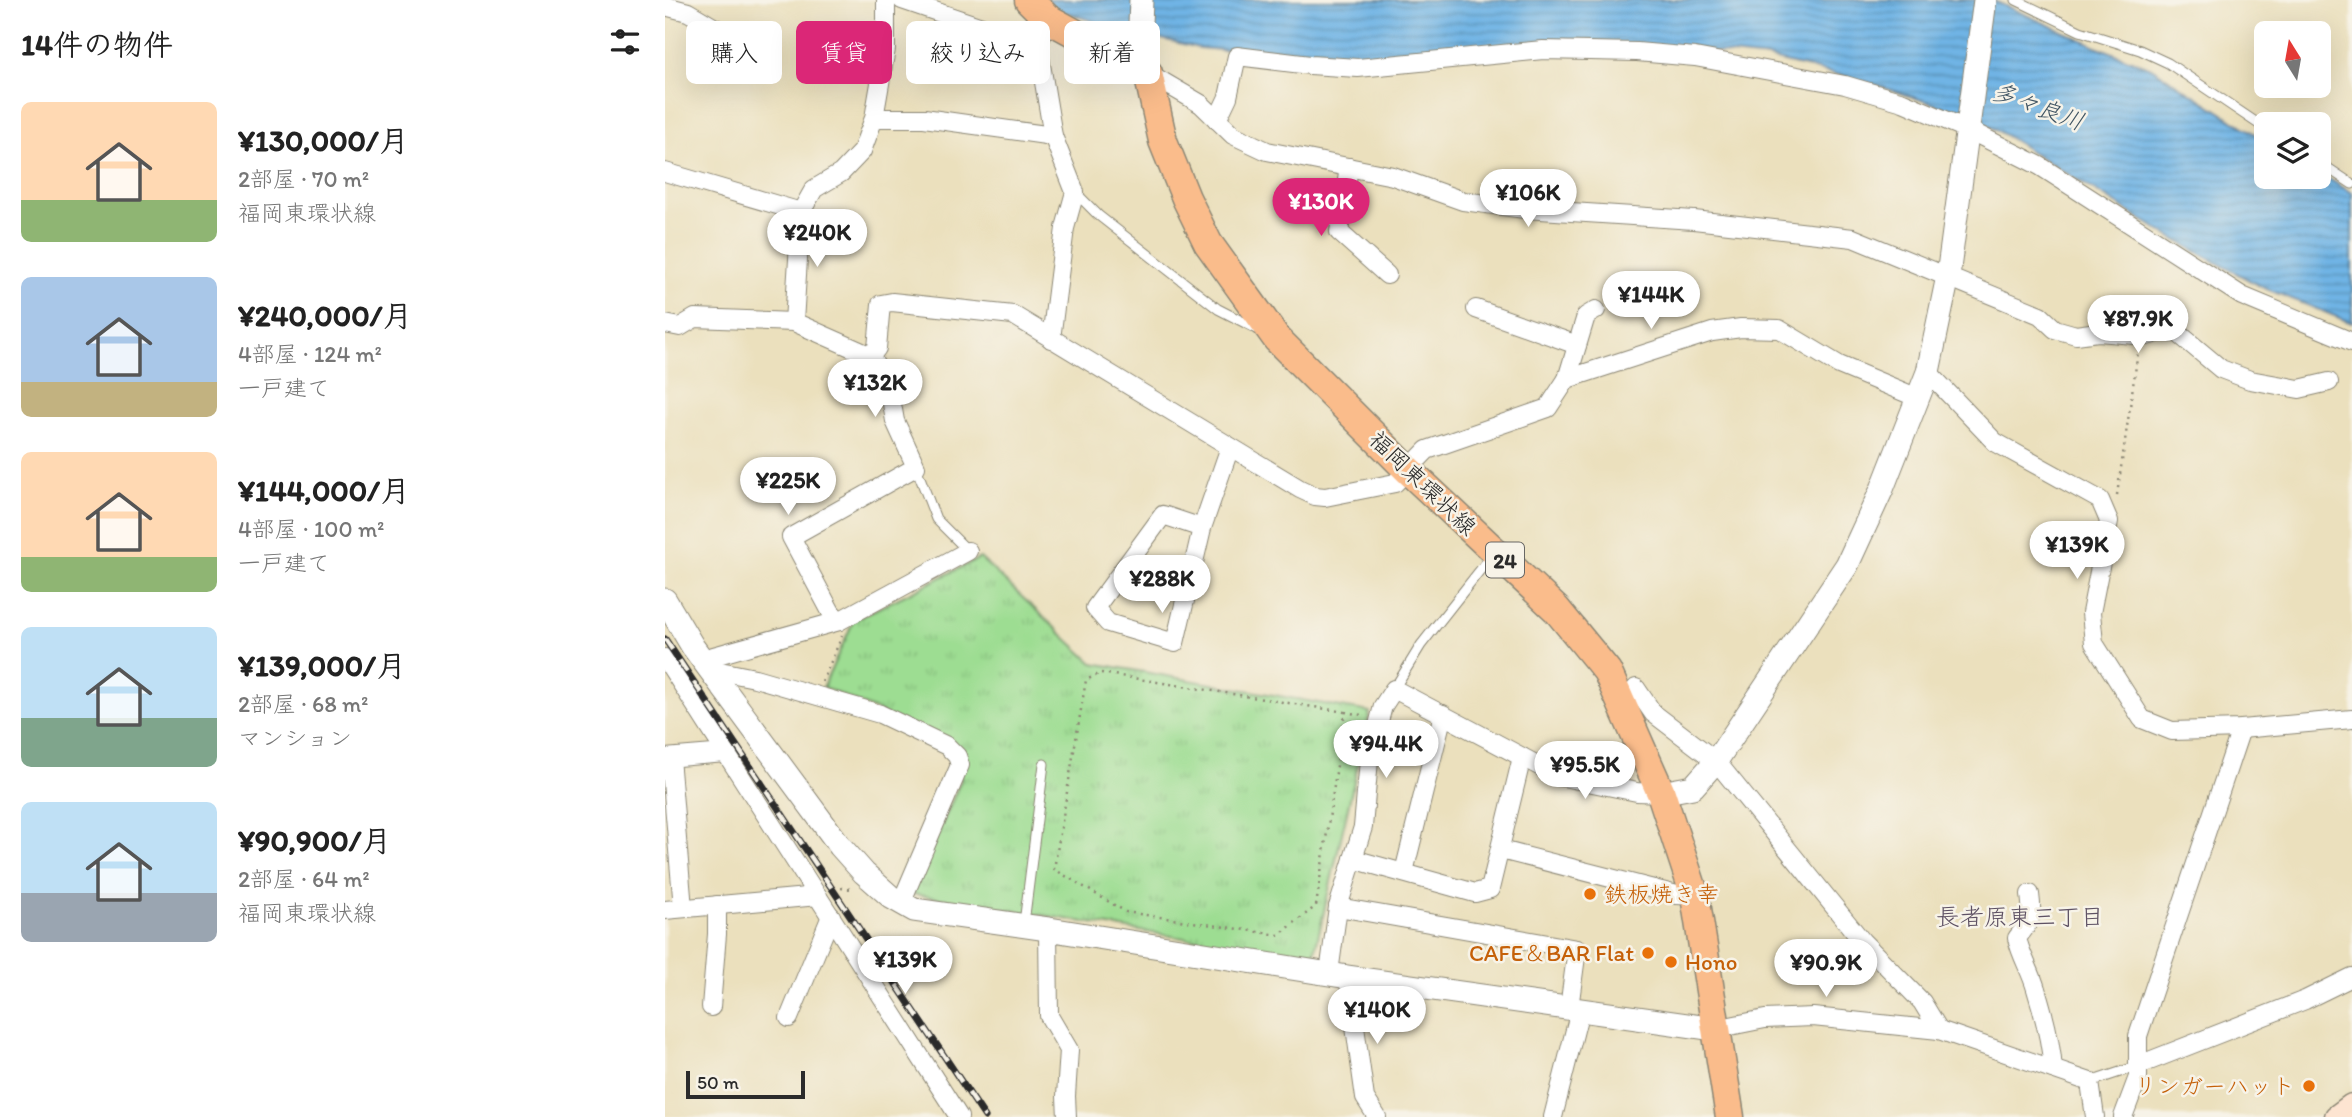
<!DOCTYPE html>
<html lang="ja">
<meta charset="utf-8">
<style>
:root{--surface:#fff;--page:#f6f6f6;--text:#222;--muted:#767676;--accent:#db2777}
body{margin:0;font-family:Itim,"Klee One",sans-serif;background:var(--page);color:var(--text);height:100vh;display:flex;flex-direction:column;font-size:26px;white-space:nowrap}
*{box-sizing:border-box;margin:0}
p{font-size:23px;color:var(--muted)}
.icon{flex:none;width:38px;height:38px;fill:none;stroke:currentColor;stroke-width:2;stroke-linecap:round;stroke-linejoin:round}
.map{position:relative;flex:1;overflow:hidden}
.panel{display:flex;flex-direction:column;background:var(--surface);width:665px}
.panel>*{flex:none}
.hud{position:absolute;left:21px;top:21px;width:665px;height:63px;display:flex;gap:14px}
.needle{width:46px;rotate:349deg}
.controls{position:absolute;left:1589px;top:21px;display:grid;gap:14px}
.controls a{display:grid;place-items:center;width:77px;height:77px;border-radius:10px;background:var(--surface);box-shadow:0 7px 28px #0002;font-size:35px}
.scale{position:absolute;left:21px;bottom:18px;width:119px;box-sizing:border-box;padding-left:7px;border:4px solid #2b2b2b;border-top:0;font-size:19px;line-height:24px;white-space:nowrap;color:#2b2b2b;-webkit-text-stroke:5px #f7f3e8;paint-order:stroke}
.price{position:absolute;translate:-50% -60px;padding:0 16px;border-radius:24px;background:#fff;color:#222;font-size:23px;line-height:46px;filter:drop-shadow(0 2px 4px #0008)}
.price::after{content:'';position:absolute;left:50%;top:42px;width:21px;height:16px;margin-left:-10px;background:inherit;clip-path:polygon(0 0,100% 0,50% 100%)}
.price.active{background:var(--accent);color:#fff}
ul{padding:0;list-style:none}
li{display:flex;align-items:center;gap:21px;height:175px;padding:0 21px}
li span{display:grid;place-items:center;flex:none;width:196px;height:140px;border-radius:10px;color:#555}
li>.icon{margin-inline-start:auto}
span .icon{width:84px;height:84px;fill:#fffc;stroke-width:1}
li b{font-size:30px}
h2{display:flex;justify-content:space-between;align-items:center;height:84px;padding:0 21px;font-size:30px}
.pill{padding:0 24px;border-radius:10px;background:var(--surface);box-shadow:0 7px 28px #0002;font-size:24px;line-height:63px}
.pill.active{background:var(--accent);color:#fff}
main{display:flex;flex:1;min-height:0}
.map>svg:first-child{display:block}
.park{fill:url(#park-tufts);stroke:#64845e;stroke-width:2}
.water{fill:url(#water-rules);stroke:#4d7088;stroke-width:2}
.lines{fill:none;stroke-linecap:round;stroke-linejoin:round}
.service-casing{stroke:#8b8674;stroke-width:11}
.minor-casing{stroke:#8b8674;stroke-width:20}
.tertiary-casing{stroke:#8b8674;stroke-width:25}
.secondary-casing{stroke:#8b8674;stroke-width:27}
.primary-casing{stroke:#8b8674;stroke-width:31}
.path{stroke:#8b8674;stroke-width:2.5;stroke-dasharray:2 5;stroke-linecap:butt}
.service{stroke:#fff;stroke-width:9}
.minor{stroke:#fff;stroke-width:18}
.tertiary{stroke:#fff;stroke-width:23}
.secondary{stroke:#fde4d1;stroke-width:24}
.primary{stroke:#fabc8b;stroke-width:28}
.rail-casing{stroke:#2b2b2b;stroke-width:7}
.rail{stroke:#f7f3e8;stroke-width:4.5;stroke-dasharray:13;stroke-linecap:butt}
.food-dot{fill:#e8710a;stroke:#f7f3e8;stroke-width:2.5}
.labels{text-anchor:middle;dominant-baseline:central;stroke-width:5;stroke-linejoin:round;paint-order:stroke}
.shield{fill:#f7f3e8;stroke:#686764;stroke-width:2}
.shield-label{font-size:21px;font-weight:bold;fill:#2b2b2b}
.street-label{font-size:23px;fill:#2b2b2b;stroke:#f7f3e8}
.food-label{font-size:23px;fill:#c56008;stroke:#f7f3e8;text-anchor:start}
.water-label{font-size:24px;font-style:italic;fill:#3f5463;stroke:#f7f3e8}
.neighbourhood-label{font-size:24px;fill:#5f5264;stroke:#f7f3e8}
</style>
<main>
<section class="panel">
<h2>14件の物件<svg class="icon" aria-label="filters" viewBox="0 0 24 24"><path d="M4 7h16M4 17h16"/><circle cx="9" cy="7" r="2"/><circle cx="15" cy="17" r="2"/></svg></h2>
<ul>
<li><span style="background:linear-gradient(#ffd9b3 70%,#8fb573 0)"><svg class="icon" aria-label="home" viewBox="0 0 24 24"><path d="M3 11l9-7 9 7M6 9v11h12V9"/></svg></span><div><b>¥130,000/月</b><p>2部屋 · 70 m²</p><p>福岡東環状線</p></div></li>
<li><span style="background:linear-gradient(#a9c7e8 75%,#c2b280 0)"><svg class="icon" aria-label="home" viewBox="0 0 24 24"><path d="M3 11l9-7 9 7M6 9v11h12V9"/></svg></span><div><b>¥240,000/月</b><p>4部屋 · 124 m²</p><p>一戸建て</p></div></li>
<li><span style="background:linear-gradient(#ffd9b3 75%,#8fb573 0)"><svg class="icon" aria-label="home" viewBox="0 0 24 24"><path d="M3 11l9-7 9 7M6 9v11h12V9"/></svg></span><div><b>¥144,000/月</b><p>4部屋 · 100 m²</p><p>一戸建て</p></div></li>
<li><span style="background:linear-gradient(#bfe0f5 65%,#7fa58c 0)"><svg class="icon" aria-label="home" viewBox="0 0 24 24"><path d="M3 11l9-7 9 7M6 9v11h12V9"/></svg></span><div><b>¥139,000/月</b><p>2部屋 · 68 m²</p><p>マンション</p></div></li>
<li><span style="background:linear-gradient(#bfe0f5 65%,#9aa5b1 0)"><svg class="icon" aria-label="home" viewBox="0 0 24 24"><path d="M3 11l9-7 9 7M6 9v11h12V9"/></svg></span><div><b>¥90,900/月</b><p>2部屋 · 64 m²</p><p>福岡東環状線</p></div></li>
</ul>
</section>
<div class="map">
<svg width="1687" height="1117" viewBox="0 0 1687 1117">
<defs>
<pattern id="park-tufts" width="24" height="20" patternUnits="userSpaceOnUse" patternTransform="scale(1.75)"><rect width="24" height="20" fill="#9ddd92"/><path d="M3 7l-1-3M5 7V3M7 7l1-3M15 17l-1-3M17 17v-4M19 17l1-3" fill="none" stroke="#87be7e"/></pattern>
<pattern id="water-rules" width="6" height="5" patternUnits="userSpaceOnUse" patternTransform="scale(1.75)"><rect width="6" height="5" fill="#6fb4e5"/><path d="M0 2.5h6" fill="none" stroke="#5b93ba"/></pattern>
</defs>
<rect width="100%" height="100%" fill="#f7f3e8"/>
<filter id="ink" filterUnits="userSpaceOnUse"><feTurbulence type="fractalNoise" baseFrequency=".0143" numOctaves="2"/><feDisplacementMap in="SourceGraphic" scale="14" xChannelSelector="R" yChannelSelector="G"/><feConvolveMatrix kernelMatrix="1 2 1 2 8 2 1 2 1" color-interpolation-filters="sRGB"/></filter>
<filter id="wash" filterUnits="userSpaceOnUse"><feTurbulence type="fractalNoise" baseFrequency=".00686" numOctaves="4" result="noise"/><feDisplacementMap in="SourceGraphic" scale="28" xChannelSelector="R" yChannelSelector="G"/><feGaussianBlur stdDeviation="1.57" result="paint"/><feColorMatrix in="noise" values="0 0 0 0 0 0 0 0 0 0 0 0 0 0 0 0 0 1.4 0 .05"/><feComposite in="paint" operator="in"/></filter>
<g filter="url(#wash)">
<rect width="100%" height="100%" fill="#ebe0bd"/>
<polygon class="park" points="315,558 428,663 705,712 648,959 247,894 296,780 287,744 158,687 189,620"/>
<polygon class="water" points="382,0 1327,0 1438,49 1486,68 1601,141 1601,177 1654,177 1654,173 1687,193 1687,323 1597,287 1505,237 1330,129 1281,108 1202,82 1103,58 993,46 887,43 653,59 535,48 454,29 390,9"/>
</g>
<g filter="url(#ink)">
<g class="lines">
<g class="service-casing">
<g id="service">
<polyline points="1351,0 1415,31 1475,50 1503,63 1601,129"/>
<polyline points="1654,162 1687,184"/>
<polyline points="410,192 433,215 553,309 594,330"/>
<polyline points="251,467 271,519 303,551"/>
<polyline points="729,689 756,645 827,555"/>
<polyline points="359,923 379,764"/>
<polyline points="1425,1082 1473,1066"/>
</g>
</g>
<g class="minor-casing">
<g id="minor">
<polyline points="237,0 373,46"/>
<polyline points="0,6 23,12 57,32 74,55"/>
<polyline points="382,18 373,46 388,136 410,192 400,228 386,339"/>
<polyline points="483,73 536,104 568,135 602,151 728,176 798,201 860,209 1029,220 1188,238 1375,315 1390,329 1411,335 1433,332 1482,336 1496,332 1513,333 1556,369 1585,380 1634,389 1664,382"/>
<polyline points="209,118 259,118 388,136"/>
<polyline points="552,120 563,97 572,56 645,65 693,68 878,50 972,52 1030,57 1180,85 1238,102 1304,130 1375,166 1577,296 1687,342"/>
<polyline points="684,167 674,232 722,275"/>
<polyline points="0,172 136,212"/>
<polyline points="811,309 912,345"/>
<polyline points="129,322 136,212 149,189 176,173 197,151 209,118 221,49 221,0"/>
<polyline points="0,324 15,327 30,318 129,322 206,356 212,348 216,304 227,302 348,315 635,489 650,496 660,497 730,483 762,450 883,408 902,379 1047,332 1076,328 1114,329 1174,365 1253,398"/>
<polyline points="1263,372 1330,442 1435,500 1444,521 1426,613 1429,643 1477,719 1507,731 1576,729 1687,719"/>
<polyline points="902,379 921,316 931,310"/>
<polyline points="537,528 498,515 430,608 443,623 510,643 537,528 565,447"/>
<polyline points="174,621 166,612 126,537 251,467 230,421 226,398 206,356"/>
<polyline points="0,658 294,1117"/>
<polyline points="38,659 174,621 303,551"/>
<polyline points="45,669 90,678 215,714 282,746 292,756 295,765 236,903"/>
<polyline points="971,688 988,713 1051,761 1197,941 1257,1002 1274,1030"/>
<polyline points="0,758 61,753"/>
<polyline points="5,758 18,908"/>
<polyline points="836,850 1012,895 1030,896"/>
<polyline points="688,859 810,893 825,889 857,757"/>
<polyline points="739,872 778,714"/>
<path d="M1365,894C1368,917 1367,920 1352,938C1356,956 1366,971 1371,989C1379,1015 1386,1042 1388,1069"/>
<polyline points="673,907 912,949 904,1008"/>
<polyline points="0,910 153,896"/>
<polyline points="383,929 384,1016 404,1050 401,1096 402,1117"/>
<polyline points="664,973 673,907 698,827 704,760 718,706 729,689 893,776 972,792 996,793"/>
<polyline points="683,977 700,1098 712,1117"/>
<polyline points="46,1007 52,934 52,905"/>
<polyline points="124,1018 166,916"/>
<polyline points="1050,1029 1100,1019 1148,1017 1274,1030 1425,1082 1430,1117"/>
<polyline points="1474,1065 1640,1000 1687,977"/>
<polyline points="888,1117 915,1010"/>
<polyline points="1458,1117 1473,1077 1473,1036 1576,729"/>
</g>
</g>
<g class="tertiary-casing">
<g id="tertiary">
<polyline points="476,0 475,24 483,73"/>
<polyline points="0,600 28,647 175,846 199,873 226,897 249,910 383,929 683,977 1050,1029"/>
<polyline points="996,793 1028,787 1051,761 1182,565 1217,489 1263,372 1283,276 1320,0"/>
</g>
</g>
<g class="secondary-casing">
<polyline id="secondary" points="1672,1117 1687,1106"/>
</g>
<g class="primary-casing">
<polyline id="primary" points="364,0 382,18 483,73 498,141 521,198 543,243 612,339 743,470 892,610 942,671 996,793 1030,896 1065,1117"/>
</g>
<g class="path">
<polyline points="1452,495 1473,352"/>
<polygon points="436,673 680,712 651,906 614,935 461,912 389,869 421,680"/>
<polyline points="157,682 177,636"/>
<polyline points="680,712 697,715"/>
<polyline points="176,888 187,889"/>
</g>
<use href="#service" class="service"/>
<use href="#minor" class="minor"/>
<use href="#tertiary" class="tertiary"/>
<use href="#secondary" class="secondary"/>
<use href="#primary" class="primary"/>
<g class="rail-casing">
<polyline id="rail" points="0,639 320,1117"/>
</g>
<use href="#rail" class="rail"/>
</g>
</g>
<g class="food-dot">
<circle cx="925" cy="894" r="7"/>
<circle cx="983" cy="953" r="7"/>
<circle cx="1006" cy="962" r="7"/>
<circle cx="1644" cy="1086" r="7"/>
</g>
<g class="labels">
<rect class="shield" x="821" y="542.5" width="38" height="35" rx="5"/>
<g class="shield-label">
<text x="840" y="560">24</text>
</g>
<g class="street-label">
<text transform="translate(758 483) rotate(44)">福岡東環状線</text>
</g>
<g class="food-label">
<text x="939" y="894">鉄板焼き幸</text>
<text x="969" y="953" text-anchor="end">CAFE＆BAR Flat</text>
<text x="1020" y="962">Hono</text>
<text x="1630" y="1086" text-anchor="end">リンガーハット</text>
</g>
<g class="water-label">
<text transform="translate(1373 106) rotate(20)">多々良川</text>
</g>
<g class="neighbourhood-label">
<text x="1355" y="916">長者原東三丁目</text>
</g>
</g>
</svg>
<div class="controls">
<a><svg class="needle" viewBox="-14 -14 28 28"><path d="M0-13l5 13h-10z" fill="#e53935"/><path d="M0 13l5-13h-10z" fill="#767676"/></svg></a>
<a><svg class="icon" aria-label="layers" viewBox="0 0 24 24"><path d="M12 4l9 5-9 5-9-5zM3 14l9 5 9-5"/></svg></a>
</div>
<div class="scale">50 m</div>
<b class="price" style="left:863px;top:229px">¥106K</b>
<b class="price active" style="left:656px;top:238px">¥130K</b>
<b class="price" style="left:152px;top:269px">¥240K</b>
<b class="price" style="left:986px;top:331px">¥144K</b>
<b class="price" style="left:1473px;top:355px">¥87.9K</b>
<b class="price" style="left:210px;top:419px">¥132K</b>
<b class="price" style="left:123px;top:517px">¥225K</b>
<b class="price" style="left:1412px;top:581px">¥139K</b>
<b class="price" style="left:497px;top:615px">¥288K</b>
<b class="price" style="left:721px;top:780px">¥94.4K</b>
<b class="price" style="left:920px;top:801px">¥95.5K</b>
<b class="price" style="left:240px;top:996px">¥139K</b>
<b class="price" style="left:1161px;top:999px">¥90.9K</b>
<b class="price" style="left:712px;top:1046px">¥140K</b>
<div class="hud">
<a class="pill">購入</a>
<a class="pill active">賃貸</a>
<a class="pill">絞り込み</a>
<a class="pill">新着</a>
</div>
</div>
</main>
